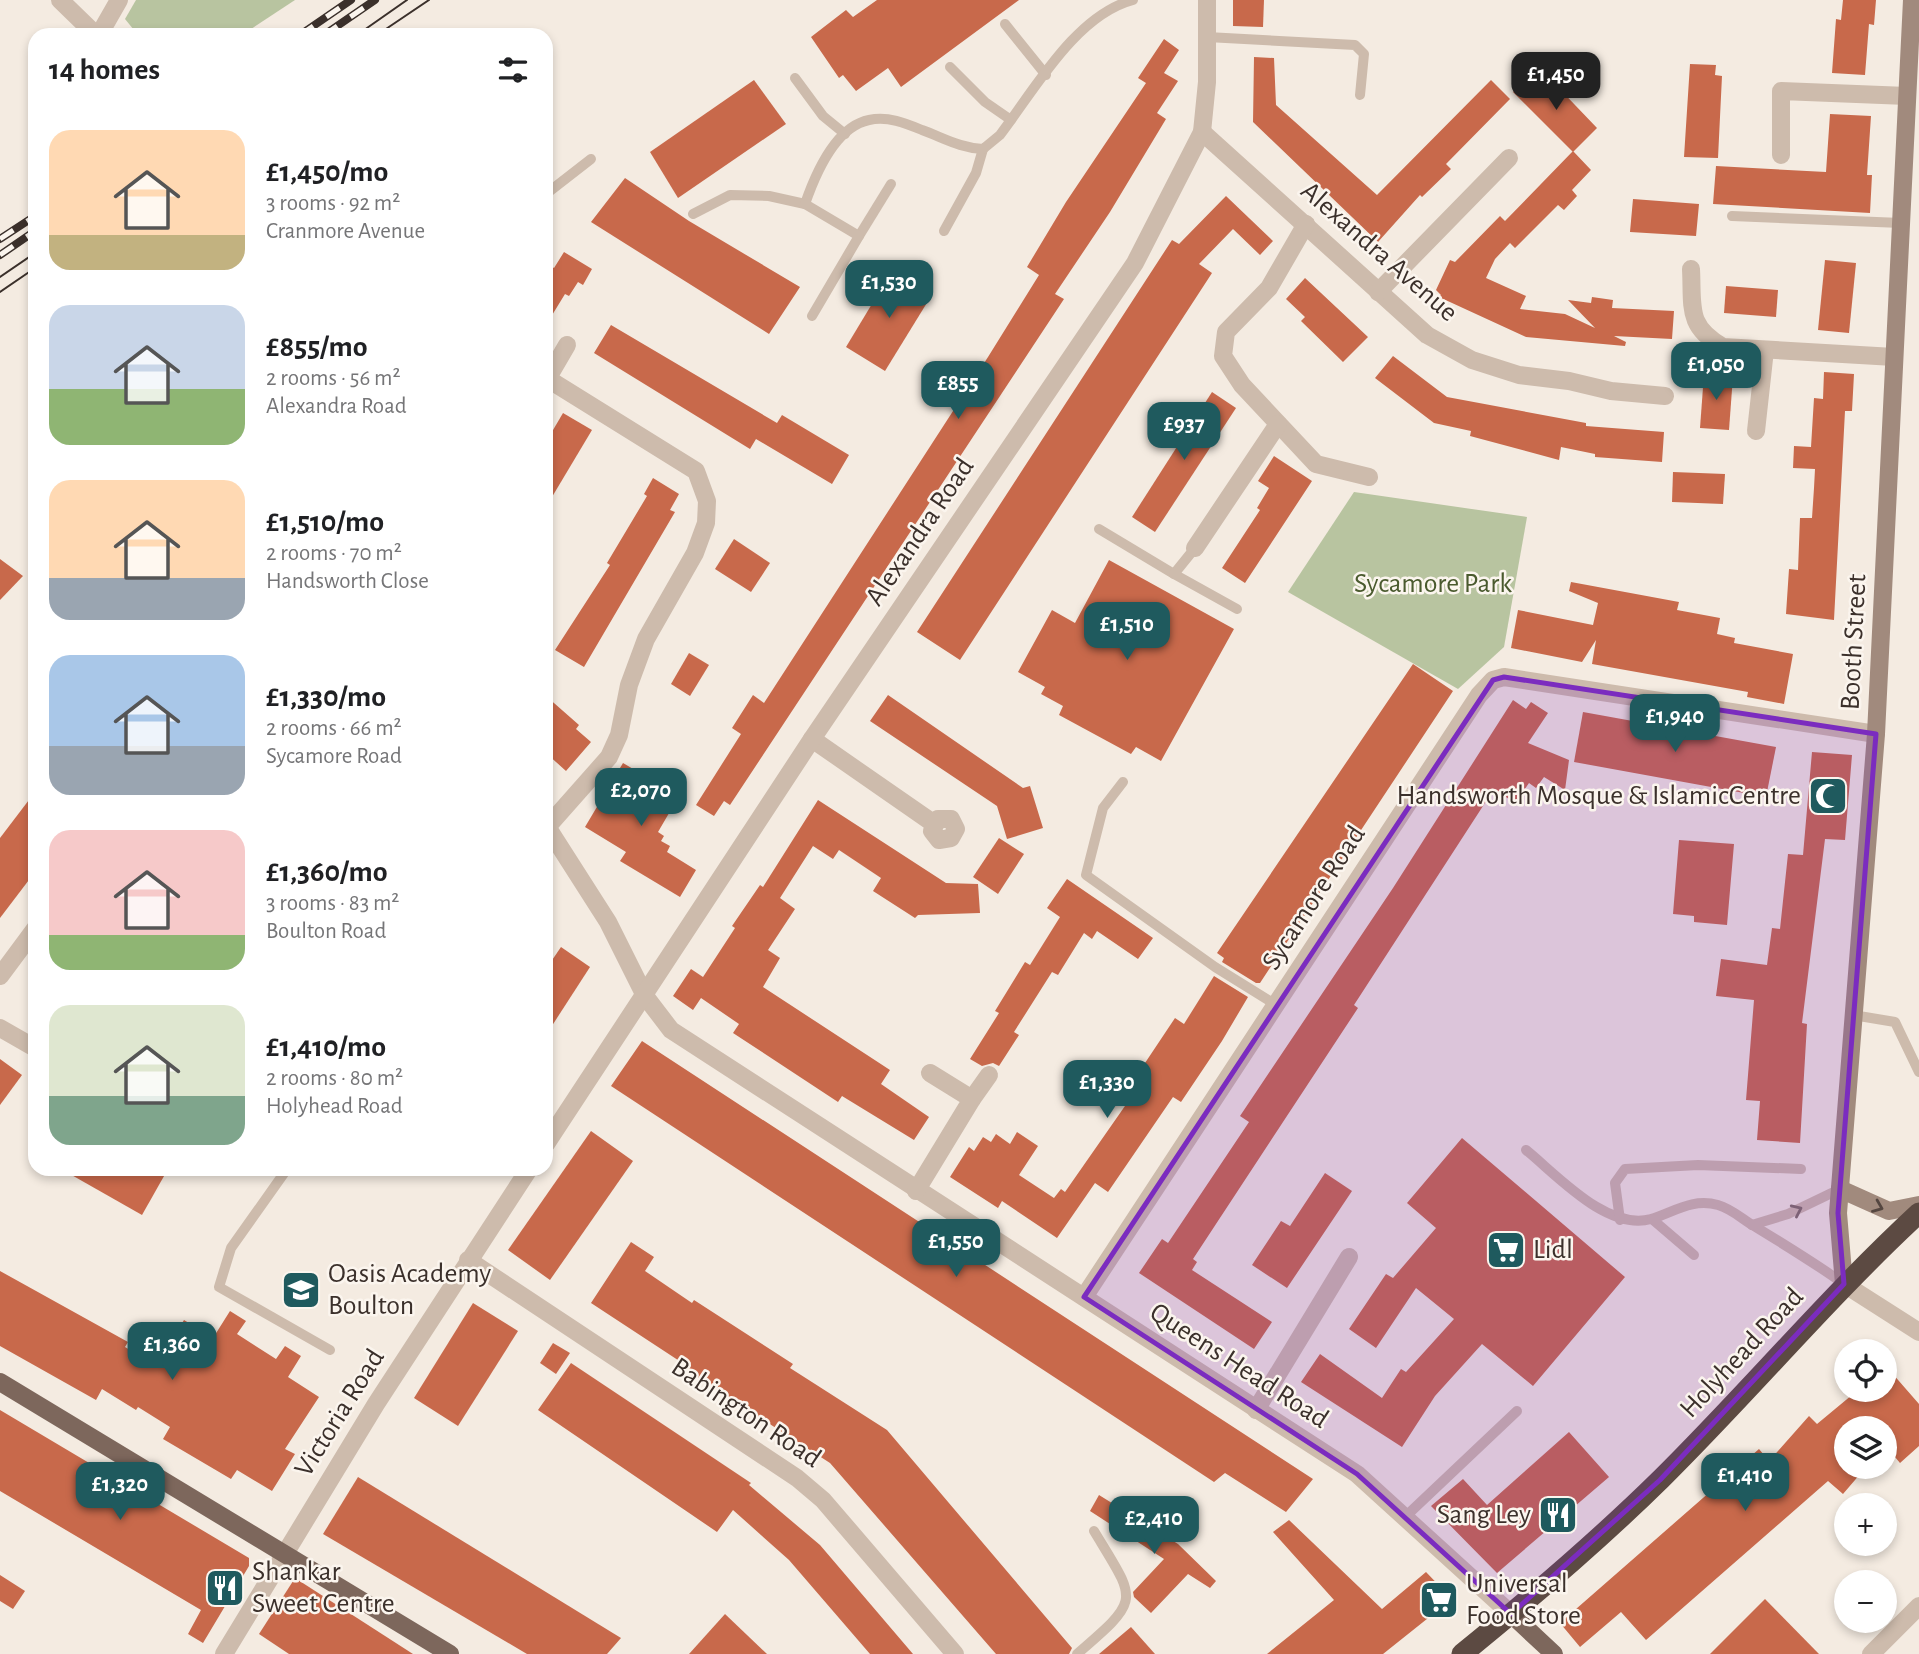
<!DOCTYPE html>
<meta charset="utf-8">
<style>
:root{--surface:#fff;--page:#f6f6f6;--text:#202124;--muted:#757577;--accent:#1f5a5e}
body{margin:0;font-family:"Alegreya Sans",sans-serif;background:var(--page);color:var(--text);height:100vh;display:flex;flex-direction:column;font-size:26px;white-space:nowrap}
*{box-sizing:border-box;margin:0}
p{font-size:23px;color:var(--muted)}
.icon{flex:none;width:38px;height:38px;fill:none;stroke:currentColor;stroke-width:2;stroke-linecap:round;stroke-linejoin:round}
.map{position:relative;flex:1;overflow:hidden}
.side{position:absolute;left:28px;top:28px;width:525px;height:1148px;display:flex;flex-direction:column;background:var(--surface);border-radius:21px;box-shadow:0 4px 10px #0003}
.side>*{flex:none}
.tools{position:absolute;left:1834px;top:1339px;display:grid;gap:14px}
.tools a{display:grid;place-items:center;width:63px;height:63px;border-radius:50%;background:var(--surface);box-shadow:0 4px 10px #0003;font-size:35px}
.price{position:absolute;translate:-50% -60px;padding:0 16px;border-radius:14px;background:var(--accent);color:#fff;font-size:23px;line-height:46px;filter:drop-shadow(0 2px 4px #0008)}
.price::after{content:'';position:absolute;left:50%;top:42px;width:21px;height:16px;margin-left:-10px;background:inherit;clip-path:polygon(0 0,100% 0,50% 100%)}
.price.current{background:#222;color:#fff}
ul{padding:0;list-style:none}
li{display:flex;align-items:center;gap:21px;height:175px;padding:0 21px}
li span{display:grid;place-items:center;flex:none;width:196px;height:140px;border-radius:21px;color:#555}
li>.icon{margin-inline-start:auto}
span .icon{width:84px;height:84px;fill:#fffc;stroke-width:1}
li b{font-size:30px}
h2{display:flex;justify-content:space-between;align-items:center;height:84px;padding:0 21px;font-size:30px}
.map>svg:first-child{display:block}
.green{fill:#b8c4a0}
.building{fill:#c8694b}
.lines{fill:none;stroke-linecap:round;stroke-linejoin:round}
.lane{stroke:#cdbbac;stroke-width:10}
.street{stroke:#cdbbac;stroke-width:18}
.secondary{stroke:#a18a7d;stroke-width:18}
.primary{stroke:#7d675c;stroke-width:18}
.highway{stroke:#5c4a42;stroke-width:21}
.tram{stroke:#3b302b;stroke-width:2}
.rail-casing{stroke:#3b302b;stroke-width:8}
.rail{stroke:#fbf5ee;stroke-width:5;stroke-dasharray:16;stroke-linecap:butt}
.oneway{stroke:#544640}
.oneway2{stroke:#7d6f65}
.marked{fill:#7b2cbf;fill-opacity:0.2;stroke:#7b2cbf;stroke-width:5;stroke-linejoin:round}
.labels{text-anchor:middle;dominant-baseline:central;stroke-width:5;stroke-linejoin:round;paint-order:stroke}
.street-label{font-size:28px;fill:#3b302b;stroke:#fbf5ee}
.park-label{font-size:28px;fill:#4a5a2e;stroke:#fbf5ee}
.poi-label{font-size:28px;fill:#3b302b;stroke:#fbf5ee;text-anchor:start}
</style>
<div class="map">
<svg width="1919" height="1654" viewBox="0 0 1919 1654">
<rect width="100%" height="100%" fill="#f4ebe1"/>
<g class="green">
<polygon points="136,0 295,0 242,35 138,35 125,19"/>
<polygon points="1354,492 1527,517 1504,647 1458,689 1288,592"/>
</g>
<g class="building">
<polygon points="877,0 1019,0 901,87 888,68 856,91 843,75 839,78 811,37 846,10 853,17"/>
<polygon points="1233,0 1264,0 1263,27 1233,26"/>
<polygon points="1843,0 1876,0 1874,25 1869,24 1865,75 1832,73 1836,19 1841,20"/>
<polygon points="1164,39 1179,50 1164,73 1178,81 1157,113 1166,119 1110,212 1055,294 1064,299 730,805 724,801 714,816 696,805 741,734 732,728 753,695 764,703 988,357 1039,275 1027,267 1066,202 1146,83 1138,78"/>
<polygon points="1254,57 1274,58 1276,105 1377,195 1491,80 1510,99 1446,164 1451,169 1422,197 1420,195 1378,242 1253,122"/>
<polygon points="1690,64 1716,65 1715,75 1722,76 1718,158 1684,157"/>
<polygon points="1532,74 1547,88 1553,82 1597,128 1573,152 1513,92"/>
<polygon points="754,80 786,124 678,198 650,152"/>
<polygon points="1830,114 1871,116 1867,175 1872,175 1870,213 1713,204 1716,166 1826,172"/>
<polygon points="1573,151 1591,170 1572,190 1577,196 1564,210 1558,205 1515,248 1510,243 1495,259 1486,278 1526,296 1520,309 1565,314 1595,328 1568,300 1591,303 1592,297 1613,300 1612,308 1674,311 1672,339 1614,336 1626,342 1625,346 1526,337 1439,297 1441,295 1436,290 1450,260 1455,262 1500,216 1505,221"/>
<polygon points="625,178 689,221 800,287 769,334 591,222"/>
<polygon points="1226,196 1273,241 1260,255 1233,229 1199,264 1212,273 960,660 917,632 1172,240 1179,244"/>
<polygon points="1633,199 1699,204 1696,236 1630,232"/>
<polygon points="564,252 592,269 583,285 578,282 569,296 565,294 546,325 546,263 554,268"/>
<polygon points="1825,260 1856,263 1849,333 1818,330"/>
<polygon points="893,269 933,293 885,371 846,347"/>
<polygon points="1305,278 1368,337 1343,362 1301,321 1305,317 1286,299"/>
<polygon points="1726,286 1778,290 1776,317 1724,313"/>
<polygon points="611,325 777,423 782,415 849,455 832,484 756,439 750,449 594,353"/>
<polygon points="1393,356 1447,397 1586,423 1586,426 1664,432 1662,462 1595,457 1595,454 1561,447 1559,460 1470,436 1471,431 1434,423 1375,378"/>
<polygon points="1824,372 1854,374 1852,411 1845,411 1834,620 1786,614 1789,569 1798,570 1800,518 1812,518 1814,488 1815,469 1793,468 1794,446 1811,447 1814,398 1823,399"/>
<polygon points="1704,374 1733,376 1729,430 1700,428"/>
<polygon points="1212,392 1236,408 1155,532 1132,517"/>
<polygon points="563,413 592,430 546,507 546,442"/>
<polygon points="1274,456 1312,481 1245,583 1222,568 1260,510 1257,508 1269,488 1258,481"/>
<polygon points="1673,472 1725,474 1723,504 1672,502"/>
<polygon points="653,478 679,494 670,510 675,512 584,667 555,650 610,565 607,563 647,496 644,494"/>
<polygon points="734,539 770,563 751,592 715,569"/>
<polygon points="0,559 23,576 0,600"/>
<polygon points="1109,560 1234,629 1161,761 1136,747 1131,754 1059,715 1063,706 1041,694 1045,687 1018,672 1052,610 1075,623"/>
<polygon points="1571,582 1679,602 1677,610 1720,618 1717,634 1735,638 1734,643 1793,654 1784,704 1747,697 1748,692 1592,664 1596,640 1582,662 1511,648 1518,610 1593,625 1598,603 1569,591"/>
<polygon points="689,653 709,665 690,696 671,684"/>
<polygon points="1413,664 1453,691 1260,983 1256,983 1222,962 1224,958 1217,953"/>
<polygon points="888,695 1023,788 1030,786 1043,828 1007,839 997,806 870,721"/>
<polygon points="546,696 579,725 576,729 591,742 566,771 546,753"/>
<polygon points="1513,700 1526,709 1531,702 1548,713 1528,743 1569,760 1565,790 1544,777 1536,788 1529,783 1515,803 1494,789 1354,1005 1358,1008 1193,1259 1197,1262 1192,1270 1272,1322 1254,1349 1139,1273 1162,1239 1168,1243 1249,1122 1240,1116 1393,888"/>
<polygon points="1583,712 1776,747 1766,797 1574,762"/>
<polygon points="1812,752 1852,755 1845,840 1825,839 1802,1023 1807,1024 1800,1143 1757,1140 1760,1101 1746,1100 1754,1000 1716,996 1721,959 1767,965 1772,928 1780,929 1788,854 1803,855"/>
<polygon points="623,763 679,796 658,832 664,836 661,841 670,846 667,852 696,870 680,897 620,861 626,852 585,827"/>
<polygon points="35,792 35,872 0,918 0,838"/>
<polygon points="818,800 946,883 978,884 980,913 918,915 915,918 873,891 881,878 839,850 833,859 813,846 780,898 795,909 768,950 780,958 763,987 890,1070 881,1084 929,1117 914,1140 842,1096 838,1102 733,1033 739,1024 701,998 693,1010 673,996 691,969 703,977 735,928 732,926 760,885 763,887"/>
<polygon points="999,838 1024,854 998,894 973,877"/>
<polygon points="1679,840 1734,844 1727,925 1694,922 1694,916 1673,914"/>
<polygon points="1067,879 1153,938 1138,959 1097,931 1092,939 1084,933 1058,975 1052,972 1014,1032 1019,1035 999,1066 993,1063 982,1066 970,1059 999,1013 995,1011 1025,962 1030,965 1060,917 1047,908"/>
<polygon points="561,947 590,967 546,1035 546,969"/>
<polygon points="1214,976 1248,997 1222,1041 1181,1102 1173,1097 1108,1192 1095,1183 1057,1238 1002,1201 998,1208 950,1177 969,1147 974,1151 983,1137 991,1142 996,1134 1010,1144 1017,1132 1038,1146 1019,1175 1054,1198 1061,1189 1065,1192 1148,1073 1141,1069 1175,1018 1184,1024"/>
<polygon points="642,1041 1313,1479 1286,1512 1225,1473 1214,1482 611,1086"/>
<polygon points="0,1059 22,1075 0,1105"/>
<polygon points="591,1131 633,1161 550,1280 508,1250"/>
<polygon points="1462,1138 1625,1277 1533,1386 1482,1344 1435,1396 1402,1447 1301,1382 1320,1354 1382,1398 1401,1369 1406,1372 1454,1319 1416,1288 1376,1348 1349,1329 1386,1274 1393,1278 1436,1228 1407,1203"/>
<polygon points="61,1169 168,1169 142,1215"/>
<polygon points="1325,1173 1352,1191 1287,1288 1252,1265 1281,1221 1290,1226"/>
<polygon points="631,1242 654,1257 645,1271 692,1303 694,1300 793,1364 790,1368 887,1430 1072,1648 1069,1654 996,1654 830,1463 685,1369 687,1366 591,1303"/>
<polygon points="0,1271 128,1342 125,1347 156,1366 184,1320 213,1338 230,1311 246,1321 237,1334 276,1359 285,1346 301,1356 288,1377 319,1397 285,1449 295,1454 272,1491 237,1470 231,1479 163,1439 170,1427 138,1407 136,1410 102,1389 96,1400 0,1346"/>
<polygon points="473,1303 518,1331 458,1426 414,1398"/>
<polygon points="553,1343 570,1353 556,1374 540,1363"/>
<polygon points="571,1363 751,1483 749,1485 820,1545 913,1654 870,1654 789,1560 733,1510 717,1532 538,1410"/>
<polygon points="1885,1365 1919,1404 1919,1446 1900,1463 1885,1445 1885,1428 1846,1428 1846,1466 1867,1466 1843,1494 1828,1481 1646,1640 1621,1612 1580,1647 1560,1623 1759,1449 1769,1461 1809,1416 1817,1424 1858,1390 1885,1390"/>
<polygon points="0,1410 249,1558 249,1566 203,1643 188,1634 201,1610 0,1491"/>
<polygon points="1569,1432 1609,1477 1497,1573 1431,1506 1463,1479 1487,1505"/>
<polygon points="358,1477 621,1638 607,1654 527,1654 323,1534"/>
<polygon points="1099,1495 1178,1544 1216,1581 1210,1588 1188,1574 1151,1613 1134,1597 1133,1592 1164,1559 1090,1511"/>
<polygon points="1289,1520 1382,1609 1426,1572 1452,1599 1383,1654 1267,1654 1334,1600 1273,1532"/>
<polygon points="0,1575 25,1591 13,1609 0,1601"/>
<polygon points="295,1578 413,1654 289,1654 259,1634"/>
<polygon points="1765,1599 1819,1654 1710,1654"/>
<polygon points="725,1614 767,1654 689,1654"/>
<polygon points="1131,1627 1155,1654 1099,1654"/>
</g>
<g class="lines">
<g class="lane">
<polyline points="1005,24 1046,75"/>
<polyline points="1207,37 1355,45 1364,54 1360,95"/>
<polyline points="950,67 985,102 1011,120"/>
<polyline points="795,78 823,116 845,134"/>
<polyline points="546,194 591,159"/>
<polyline points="693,214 730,195 769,196 805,204"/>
<polyline points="1732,216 1901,223"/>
<polyline points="944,231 976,173 983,149"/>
<polyline points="859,236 891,184"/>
<path d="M812,316L859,236L805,204C815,175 835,127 869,120C888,116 905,123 922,130C944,138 960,148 983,149L1000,135C1035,89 1076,15 1133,0"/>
<polyline points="1099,529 1174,574"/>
<polyline points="1195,548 1174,574 1237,609"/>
<polyline points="1123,782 1103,808 1086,875 1215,967 1278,1006"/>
<polyline points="1853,1015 1895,1022 1919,1072"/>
<path d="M1526,1150C1558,1176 1607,1231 1651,1219C1674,1212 1692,1198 1718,1205C1732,1209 1742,1219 1754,1226C1785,1245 1815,1263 1844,1284"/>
<polyline points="287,1169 231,1248 219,1287 330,1350"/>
<polyline points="1652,1219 1694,1255"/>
<polyline points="1620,1220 1615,1183 1625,1169 1698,1165 1801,1169"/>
<polyline points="1752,1225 1788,1214 1840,1189"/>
<polyline points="1405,1517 1517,1411"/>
<path d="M1077,1654C1142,1598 1137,1602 1094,1531"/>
</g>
<g class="street">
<polyline points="60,0 96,35"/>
<polyline points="99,35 119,0"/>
<polyline points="1202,132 1427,335 1472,360 1519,375 1569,381 1611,391 1665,396"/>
<polyline points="1781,155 1781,91 1907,96"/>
<polyline points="1306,224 1269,288 1226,332 1223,356 1242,385 1316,464 1369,477"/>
<path d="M1691,269C1693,307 1686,326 1723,347L1894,357"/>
<polyline points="1378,292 1509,158"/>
<polyline points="548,379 696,471 707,501 706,523 695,553 646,639 629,685 619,735 609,757 548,826"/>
<polyline points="546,381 567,345"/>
<polyline points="1756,431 1765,350"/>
<polyline points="1195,548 1278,424"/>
<polyline points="812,739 933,823"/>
<polygon points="938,819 951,819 956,829 951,838 939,840 932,831"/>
<polyline points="546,825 608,922 645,996 671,1030 1357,1474 1511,1614"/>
<polyline points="0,976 35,929"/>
<polyline points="0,1028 35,1048"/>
<polyline points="972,1099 989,1075"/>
<polyline points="546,1144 812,739 1135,263 1202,132 1207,82 1207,0"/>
<polyline points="916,1191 972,1099 930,1073"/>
<polyline points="468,1260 797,1478 823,1500 955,1654"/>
<polyline points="1844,1284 1919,1332"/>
<polyline points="1084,1297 1479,695 1493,680 1504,677 1876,734"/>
<polyline points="1256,1410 1349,1257"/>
<polyline points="224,1654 376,1404 529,1169"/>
<polyline points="1871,1654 1919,1606"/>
</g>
<g class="secondary">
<polyline points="1840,1189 1889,1211 1919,1205"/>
<polyline points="1844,1284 1838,1213 1876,734 1912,0"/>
</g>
<g class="primary">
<polyline points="0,1382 450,1654"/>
<polyline points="1511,1614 1554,1654"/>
</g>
<path class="highway" d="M1462,1654C1530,1599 1598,1541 1661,1479C1749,1392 1828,1297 1919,1213"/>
<g class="tram">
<polyline points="357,35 407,0"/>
<polyline points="377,35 429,0"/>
<polyline points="0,277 35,253"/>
<polyline points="0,292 35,268"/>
</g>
<g class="rail-casing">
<g id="rail">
<polyline points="300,35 351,0"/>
<polyline points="324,35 375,0"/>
<polyline points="0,239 35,216"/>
<polyline points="0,255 35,231"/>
</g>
</g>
<use href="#rail" class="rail"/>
</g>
<defs><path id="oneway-chevron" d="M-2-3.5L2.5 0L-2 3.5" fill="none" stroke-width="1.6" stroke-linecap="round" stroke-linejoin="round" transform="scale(1.75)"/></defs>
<use class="oneway" href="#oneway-chevron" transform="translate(1878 1207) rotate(22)"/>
<use class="oneway2" href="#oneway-chevron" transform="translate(1797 1210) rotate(-25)"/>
<path class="marked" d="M1504,677L1876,734L1838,1213L1844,1284L1660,1480L1511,1614L1357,1474L1084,1297L1493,680Z"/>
<defs>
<g id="mosque-square" transform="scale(2.0125)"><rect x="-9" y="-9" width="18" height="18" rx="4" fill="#1f5a5e" stroke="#fbf5ee"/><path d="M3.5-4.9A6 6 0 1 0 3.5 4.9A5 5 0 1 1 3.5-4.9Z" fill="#fff"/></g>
<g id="supermarket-square" transform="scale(2.0125)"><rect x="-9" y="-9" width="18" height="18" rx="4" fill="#1f5a5e" stroke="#fbf5ee"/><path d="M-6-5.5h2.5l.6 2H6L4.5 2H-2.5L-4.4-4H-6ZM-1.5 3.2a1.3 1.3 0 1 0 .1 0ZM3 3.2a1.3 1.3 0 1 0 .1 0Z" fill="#fff"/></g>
<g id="school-square" transform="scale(2.0125)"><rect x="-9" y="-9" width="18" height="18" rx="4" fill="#1f5a5e" stroke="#fbf5ee"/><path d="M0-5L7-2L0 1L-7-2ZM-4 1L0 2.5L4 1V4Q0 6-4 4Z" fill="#fff"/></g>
<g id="restaurant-square" transform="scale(2.0125)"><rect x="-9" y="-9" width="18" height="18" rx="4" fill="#1f5a5e" stroke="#fbf5ee"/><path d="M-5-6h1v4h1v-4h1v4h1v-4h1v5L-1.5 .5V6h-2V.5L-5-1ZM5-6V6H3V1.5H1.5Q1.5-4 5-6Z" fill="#fff"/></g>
</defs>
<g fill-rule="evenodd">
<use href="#mosque-square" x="1828" y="796"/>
<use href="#supermarket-square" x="1506" y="1250"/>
<use href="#school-square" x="301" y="1290"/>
<use href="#restaurant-square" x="1558" y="1515"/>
<use href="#restaurant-square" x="225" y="1588"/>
<use href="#supermarket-square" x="1439" y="1600"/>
</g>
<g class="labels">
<g class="street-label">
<text transform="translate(1379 252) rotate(41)">Alexandra Avenue</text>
<text transform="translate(920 532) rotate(-56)">Alexandra Road</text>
<text transform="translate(1854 642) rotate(-87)">Booth Street</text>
<text transform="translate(1314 898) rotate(-57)">Sycamore Road</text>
<text transform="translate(1742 1353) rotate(-47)">Holyhead Road</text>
<text transform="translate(1239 1366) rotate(33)">Queens Head Road</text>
<text transform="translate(340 1413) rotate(-58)">Victoria Road</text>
<text transform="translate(746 1413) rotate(34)">Babington Road</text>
</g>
<g class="park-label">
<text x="1433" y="584">Sycamore Park</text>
</g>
<g class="poi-label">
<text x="1801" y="796" text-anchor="end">Handsworth Mosque &amp; IslamicCentre</text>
<text x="1533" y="1250">Lidl</text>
<text x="328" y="1274">Oasis Academy<tspan x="328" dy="32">Boulton</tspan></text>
<text x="1531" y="1515" text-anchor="end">Sang Ley</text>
<text x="252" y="1572">Shankar<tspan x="252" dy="32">Sweet Centre</tspan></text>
<text x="1466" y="1584">Universal<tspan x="1466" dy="32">Food Store</tspan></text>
</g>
</g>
</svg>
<div class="tools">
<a><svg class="icon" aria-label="locate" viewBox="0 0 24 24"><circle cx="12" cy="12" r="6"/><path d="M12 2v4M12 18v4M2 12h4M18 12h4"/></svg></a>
<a><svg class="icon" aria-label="layers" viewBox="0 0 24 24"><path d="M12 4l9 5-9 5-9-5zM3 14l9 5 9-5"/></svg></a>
<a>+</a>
<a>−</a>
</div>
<b class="price current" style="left:1556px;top:112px">£1,450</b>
<b class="price" style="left:889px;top:320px">£1,530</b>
<b class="price" style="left:1716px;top:402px">£1,050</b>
<b class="price" style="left:958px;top:421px">£855</b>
<b class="price" style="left:1184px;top:462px">£937</b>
<b class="price" style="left:1127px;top:662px">£1,510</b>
<b class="price" style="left:1675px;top:754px">£1,940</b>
<b class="price" style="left:641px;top:828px">£2,070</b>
<b class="price" style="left:1107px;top:1120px">£1,330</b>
<b class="price" style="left:956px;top:1279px">£1,550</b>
<b class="price" style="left:172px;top:1382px">£1,360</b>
<b class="price" style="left:1745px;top:1513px">£1,410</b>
<b class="price" style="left:120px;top:1522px">£1,320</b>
<b class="price" style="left:1154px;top:1556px">£2,410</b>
<section class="side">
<h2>14 homes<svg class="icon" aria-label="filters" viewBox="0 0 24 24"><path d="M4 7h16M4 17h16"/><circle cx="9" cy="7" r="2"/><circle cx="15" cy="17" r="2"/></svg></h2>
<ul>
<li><span style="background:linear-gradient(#ffd9b3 75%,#c2b280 0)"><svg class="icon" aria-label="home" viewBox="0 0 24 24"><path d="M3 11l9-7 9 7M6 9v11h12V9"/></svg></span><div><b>£1,450/mo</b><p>3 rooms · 92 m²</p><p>Cranmore Avenue</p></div></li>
<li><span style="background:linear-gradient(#c9d6e8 60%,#8fb573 0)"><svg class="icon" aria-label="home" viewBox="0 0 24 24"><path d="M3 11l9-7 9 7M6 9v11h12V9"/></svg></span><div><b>£855/mo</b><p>2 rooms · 56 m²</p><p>Alexandra Road</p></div></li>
<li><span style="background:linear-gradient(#ffd9b3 70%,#9aa5b1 0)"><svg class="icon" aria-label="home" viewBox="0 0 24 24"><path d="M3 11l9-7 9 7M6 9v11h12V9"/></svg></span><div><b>£1,510/mo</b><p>2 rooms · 70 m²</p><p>Handsworth Close</p></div></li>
<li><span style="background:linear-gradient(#a9c7e8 65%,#9aa5b1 0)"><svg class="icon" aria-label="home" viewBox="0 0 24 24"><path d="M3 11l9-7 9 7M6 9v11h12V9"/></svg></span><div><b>£1,330/mo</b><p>2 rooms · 66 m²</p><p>Sycamore Road</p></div></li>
<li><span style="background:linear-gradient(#f6c9c9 75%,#8fb573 0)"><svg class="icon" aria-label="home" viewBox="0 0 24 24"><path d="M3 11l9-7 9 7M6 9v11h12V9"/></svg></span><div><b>£1,360/mo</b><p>3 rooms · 83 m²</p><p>Boulton Road</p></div></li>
<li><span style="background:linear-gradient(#dfe7d0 65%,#7fa58c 0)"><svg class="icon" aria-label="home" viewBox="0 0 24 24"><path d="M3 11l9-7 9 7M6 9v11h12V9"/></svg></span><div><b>£1,410/mo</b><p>2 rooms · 80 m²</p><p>Holyhead Road</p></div></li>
</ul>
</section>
</div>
